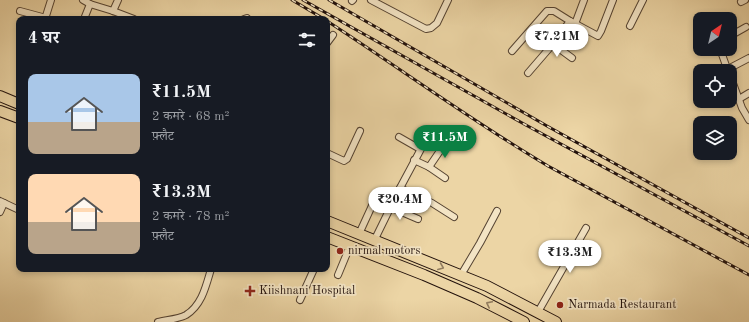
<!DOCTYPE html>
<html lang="hi">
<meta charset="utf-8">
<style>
:root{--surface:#171b24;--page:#242831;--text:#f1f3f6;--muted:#9ea1a6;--accent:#0b8043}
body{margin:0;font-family:"Old Standard TT","Noto Serif Devanagari",serif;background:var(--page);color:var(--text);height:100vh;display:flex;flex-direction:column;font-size:15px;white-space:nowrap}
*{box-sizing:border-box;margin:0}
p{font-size:13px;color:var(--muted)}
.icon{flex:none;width:22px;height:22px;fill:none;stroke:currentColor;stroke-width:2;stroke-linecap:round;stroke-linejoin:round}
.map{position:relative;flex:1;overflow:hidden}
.panel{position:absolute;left:16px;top:16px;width:314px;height:256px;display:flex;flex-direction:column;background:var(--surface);border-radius:8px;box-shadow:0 2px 6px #0003}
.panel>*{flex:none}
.needle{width:26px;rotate:35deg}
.fabs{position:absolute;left:693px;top:12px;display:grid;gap:8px}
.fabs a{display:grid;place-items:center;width:44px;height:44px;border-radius:8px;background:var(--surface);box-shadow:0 2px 6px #0003;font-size:20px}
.price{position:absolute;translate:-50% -34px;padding:0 9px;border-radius:14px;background:#fff;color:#222;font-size:13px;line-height:26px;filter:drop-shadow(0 1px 2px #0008)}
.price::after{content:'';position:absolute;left:50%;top:24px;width:12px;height:9px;margin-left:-6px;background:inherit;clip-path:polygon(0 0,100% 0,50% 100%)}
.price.current{background:var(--accent);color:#fff}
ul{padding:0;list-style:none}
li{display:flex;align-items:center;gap:12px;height:100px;padding:0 12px}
li span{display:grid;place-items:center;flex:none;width:112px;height:80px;border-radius:8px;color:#555}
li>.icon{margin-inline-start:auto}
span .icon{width:48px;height:48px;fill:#fffc;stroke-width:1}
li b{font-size:17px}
h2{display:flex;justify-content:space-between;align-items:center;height:48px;padding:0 12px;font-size:17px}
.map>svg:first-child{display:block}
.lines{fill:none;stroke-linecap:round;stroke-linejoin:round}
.minor-casing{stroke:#554332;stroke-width:8}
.primary-casing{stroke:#23120c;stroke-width:12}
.minor{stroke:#f3e4c4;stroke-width:6}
.primary{stroke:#ecd5a5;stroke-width:10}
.rail-casing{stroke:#23120c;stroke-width:3}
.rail{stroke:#f3e4c4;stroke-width:1.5;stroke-dasharray:4.5;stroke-linecap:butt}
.oneway{stroke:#927d60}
.poi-dot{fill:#8f2418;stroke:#f3e4c4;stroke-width:1.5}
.labels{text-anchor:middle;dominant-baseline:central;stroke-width:3.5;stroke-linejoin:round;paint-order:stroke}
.poi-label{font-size:12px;fill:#23120c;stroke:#f3e4c4;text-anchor:start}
</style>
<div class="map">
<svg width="749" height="322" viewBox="0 0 749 322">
<rect width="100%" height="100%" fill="#ecd5a5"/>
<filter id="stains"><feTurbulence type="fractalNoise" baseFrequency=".005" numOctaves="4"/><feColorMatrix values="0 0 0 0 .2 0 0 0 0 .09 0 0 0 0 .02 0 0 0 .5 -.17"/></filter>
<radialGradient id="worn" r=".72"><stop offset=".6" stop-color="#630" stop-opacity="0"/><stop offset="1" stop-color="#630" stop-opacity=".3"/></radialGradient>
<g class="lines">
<g class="minor-casing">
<g id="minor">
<polyline points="83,0 90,4 113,11 134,19"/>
<polyline points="371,0 426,29 431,28 437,23 448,0"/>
<polyline points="352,1 353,0"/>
<polyline points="741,2 745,0"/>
<polyline points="20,11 46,18"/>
<polyline points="113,11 118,0"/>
<polyline points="45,19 51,0"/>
<polyline points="84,19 90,4"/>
<polyline points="244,19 247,18 248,19"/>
<polyline points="575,24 584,0"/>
<polyline points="630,26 643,0"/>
<polyline points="730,36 746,27"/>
<polyline points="327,43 333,35"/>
<polyline points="553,44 572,58"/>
<polyline points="720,49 728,71"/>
<polyline points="512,51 547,11 554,11 570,21"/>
<polyline points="728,69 749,58"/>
<polyline points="528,73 553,44 570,21 598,36 601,31 613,0"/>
<polyline points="730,75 742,108 749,120"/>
<polyline points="739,99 749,93"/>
<polyline points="399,137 420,149"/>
<polyline points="327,153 344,161 347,159 360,131"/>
<polyline points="414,160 429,167 445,178"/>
<polyline points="429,167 446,142"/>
<polyline points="400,188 432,203 454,217"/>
<polyline points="0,201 19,210"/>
<polyline points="390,207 418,219"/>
<polyline points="0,212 4,203"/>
<polyline points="359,234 376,197"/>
<polyline points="374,241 400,188 429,134"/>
<polyline points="338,275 350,246"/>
<polyline points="461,275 480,243 497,211"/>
<polyline points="300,300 314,269"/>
<polyline points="538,312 586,228"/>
<path d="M158,322C166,320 179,319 186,315C202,305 206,286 211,269"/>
</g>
</g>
<g class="primary-casing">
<g id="primary">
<polyline points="0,96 19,104"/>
<polyline points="0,111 19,118"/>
<polyline points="327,221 487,286 556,322"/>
<polyline points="327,237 424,275 477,298 524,322"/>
</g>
</g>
<use href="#minor" class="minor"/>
<use href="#primary" class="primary"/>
<g class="rail-casing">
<g id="rail">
<polyline points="292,0 324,19"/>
<polyline points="303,0 524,124 749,246"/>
<polyline points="329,0 547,126 749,238"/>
<path d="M327,21C401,69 472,121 548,166L749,275"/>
</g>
</g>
<use href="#rail" class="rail"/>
</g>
<defs><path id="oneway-chevron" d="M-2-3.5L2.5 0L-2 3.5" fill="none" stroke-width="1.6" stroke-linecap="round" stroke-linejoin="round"/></defs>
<g class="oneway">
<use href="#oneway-chevron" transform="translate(441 267) rotate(22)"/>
<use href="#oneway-chevron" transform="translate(489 304) rotate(-153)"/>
</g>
<g class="poi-dot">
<circle cx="340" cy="251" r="4"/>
<path d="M248 285h4v4h4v4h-4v4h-4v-4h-4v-4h4z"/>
<circle cx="560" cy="305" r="4"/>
</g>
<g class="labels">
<g class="poi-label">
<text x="348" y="251">nirmal motors</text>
<text x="259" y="291">Kiishnani Hospital</text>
<text x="568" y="305">Narmada Restaurant</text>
</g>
</g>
<rect width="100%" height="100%" filter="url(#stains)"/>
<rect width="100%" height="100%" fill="url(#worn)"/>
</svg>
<div class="fabs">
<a><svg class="needle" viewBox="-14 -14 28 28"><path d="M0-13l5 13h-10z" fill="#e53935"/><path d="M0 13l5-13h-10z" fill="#9ea1a6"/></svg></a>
<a><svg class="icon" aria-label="locate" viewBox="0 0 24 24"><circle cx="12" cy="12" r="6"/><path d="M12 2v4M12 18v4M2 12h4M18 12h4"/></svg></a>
<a><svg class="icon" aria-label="layers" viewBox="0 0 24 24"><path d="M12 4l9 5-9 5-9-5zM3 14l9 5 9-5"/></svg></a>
</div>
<b class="price" style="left:557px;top:58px">₹7.21M</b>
<b class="price current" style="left:445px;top:159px">₹11.5M</b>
<b class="price" style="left:400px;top:221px">₹20.4M</b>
<b class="price" style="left:570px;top:274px">₹13.3M</b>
<section class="panel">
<h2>4 घर<svg class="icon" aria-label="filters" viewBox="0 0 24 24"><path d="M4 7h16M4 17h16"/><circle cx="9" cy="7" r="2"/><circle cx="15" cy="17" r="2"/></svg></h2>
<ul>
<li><span style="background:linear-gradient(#a9c7e8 60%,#b9a48a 0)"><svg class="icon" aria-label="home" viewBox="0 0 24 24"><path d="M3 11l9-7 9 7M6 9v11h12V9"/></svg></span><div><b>₹11.5M</b><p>2 कमरे · 68 m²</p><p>फ़्लैट</p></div></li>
<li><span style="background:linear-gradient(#ffd9b3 60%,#b9a48a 0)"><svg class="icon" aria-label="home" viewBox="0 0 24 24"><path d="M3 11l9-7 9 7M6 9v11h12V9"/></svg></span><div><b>₹13.3M</b><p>2 कमरे · 78 m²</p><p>फ़्लैट</p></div></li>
</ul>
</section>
</div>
